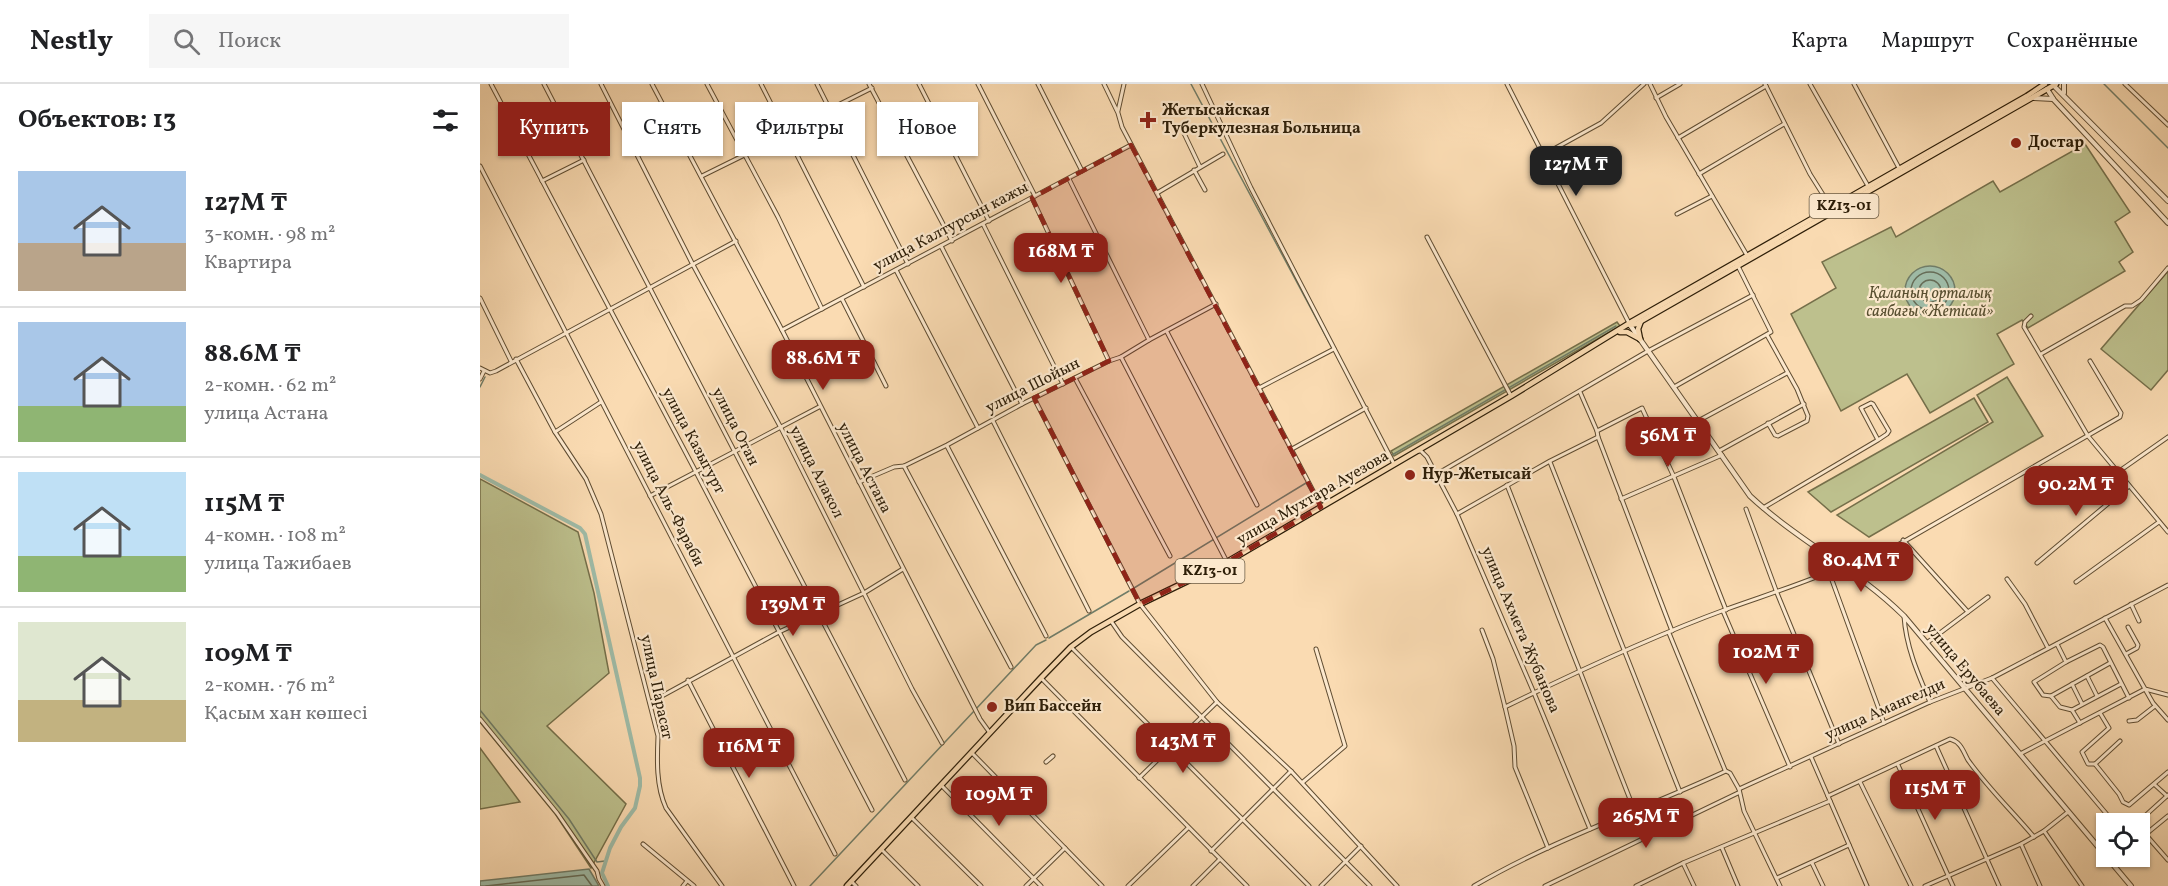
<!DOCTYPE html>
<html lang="ru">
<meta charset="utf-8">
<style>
:root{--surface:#fff;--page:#f6f6f6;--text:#202124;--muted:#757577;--line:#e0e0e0;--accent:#8f2418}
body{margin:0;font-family:Vollkorn,serif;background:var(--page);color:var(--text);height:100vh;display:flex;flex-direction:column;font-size:22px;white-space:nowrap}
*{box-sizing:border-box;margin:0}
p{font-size:20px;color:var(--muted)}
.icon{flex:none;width:33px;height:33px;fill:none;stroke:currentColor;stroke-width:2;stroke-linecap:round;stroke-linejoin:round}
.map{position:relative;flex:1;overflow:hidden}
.drawer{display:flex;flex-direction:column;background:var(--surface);width:480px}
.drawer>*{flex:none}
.hud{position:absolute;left:18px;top:18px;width:570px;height:54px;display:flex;gap:12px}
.tools{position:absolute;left:1616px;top:729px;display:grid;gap:12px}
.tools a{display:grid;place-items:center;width:54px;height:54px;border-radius:0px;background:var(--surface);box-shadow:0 2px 4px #0004;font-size:30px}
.price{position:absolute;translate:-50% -51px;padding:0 14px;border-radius:12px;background:var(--accent);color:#fff;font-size:20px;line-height:39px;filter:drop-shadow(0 2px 3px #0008)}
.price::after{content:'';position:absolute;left:50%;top:36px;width:18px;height:14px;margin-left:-9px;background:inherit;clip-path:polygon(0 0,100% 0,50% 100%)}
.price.on{background:#222;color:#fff}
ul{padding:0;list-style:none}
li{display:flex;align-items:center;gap:18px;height:150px;padding:0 18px}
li+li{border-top:2px solid var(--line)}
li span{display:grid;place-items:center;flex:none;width:168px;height:120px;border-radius:0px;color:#555}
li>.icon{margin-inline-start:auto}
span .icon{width:72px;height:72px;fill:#fffc;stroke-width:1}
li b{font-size:26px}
h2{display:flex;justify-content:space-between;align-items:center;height:72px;padding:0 18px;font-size:26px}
.pill{padding:0 21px;border-radius:0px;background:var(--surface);box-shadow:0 2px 4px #0004;font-size:21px;line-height:54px}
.pill.on{background:var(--accent);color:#fff}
header{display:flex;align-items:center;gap:36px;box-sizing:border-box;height:84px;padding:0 30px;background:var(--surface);border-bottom:2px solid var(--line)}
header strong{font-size:28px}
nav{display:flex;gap:33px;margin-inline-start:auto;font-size:21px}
.search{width:420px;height:54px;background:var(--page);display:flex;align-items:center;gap:15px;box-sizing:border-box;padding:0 21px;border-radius:0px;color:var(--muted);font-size:22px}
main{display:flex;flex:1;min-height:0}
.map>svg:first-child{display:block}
.green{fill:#bdc08d;stroke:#756f4a;stroke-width:1.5}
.water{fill:#9fbca8;stroke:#717d68;stroke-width:1.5}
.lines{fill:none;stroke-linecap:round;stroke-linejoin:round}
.shore{stroke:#666d58;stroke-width:1.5}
.stream{stroke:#717d68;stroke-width:1.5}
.canal{stroke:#9fbca8;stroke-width:4}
.minor-casing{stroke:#604d32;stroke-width:5}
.tertiary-casing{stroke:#604d32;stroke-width:6}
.primary-casing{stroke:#2d1e08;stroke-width:7}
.minor{stroke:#fce8cd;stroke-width:3}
.tertiary{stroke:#fce8cd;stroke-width:4}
.primary{stroke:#fadbb2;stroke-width:4.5}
.marked{fill:#8f2418;fill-opacity:0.2;stroke:#8f2418;stroke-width:4.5;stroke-dasharray:12 8;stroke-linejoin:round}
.poi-dot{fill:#8f2418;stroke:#fce8cd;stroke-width:2}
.labels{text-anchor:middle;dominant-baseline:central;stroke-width:4.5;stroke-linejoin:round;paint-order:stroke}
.shield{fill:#fce8cd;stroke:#6b5b43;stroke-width:1.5}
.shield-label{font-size:15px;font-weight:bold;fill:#2d1e08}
.poi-label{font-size:16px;font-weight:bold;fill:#2d1e08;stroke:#fce8cd;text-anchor:start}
.street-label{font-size:16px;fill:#2d1e08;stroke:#fce8cd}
.park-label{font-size:16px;font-style:italic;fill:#584f30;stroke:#fce8cd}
</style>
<header>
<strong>Nestly</strong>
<div class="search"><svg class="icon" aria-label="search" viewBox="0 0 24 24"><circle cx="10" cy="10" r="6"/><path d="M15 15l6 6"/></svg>Поиск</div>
<nav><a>Карта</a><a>Маршрут</a><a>Сохранённые</a></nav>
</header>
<main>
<section class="drawer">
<h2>Объектов: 13<svg class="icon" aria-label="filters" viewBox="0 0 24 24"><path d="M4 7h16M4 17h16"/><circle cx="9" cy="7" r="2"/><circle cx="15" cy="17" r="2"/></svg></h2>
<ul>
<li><span style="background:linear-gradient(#a9c7e8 60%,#b9a48a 0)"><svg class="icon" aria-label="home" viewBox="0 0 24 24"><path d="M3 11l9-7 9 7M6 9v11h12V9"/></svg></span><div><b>127M ₸</b><p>3-комн. · 98 m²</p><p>Квартира</p></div></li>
<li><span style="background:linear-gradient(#a9c7e8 70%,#8fb573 0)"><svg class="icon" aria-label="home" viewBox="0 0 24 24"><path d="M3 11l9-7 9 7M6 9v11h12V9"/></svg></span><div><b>88.6M ₸</b><p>2-комн. · 62 m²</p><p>улица Астана</p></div></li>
<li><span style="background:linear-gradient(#bfe0f5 70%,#8fb573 0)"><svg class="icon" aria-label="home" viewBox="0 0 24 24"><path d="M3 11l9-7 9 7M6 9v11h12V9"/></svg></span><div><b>115M ₸</b><p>4-комн. · 108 m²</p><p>улица Тажибаев</p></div></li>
<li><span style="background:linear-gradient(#dfe7d0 65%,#c2b280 0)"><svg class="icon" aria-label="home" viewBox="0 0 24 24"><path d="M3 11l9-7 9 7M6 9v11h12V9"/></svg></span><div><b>109M ₸</b><p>2-комн. · 76 m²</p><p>Қасым хан көшесі</p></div></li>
</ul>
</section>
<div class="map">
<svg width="1688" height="802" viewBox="0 0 1688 802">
<rect width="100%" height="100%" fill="#fadbb2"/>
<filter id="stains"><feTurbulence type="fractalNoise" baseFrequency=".00333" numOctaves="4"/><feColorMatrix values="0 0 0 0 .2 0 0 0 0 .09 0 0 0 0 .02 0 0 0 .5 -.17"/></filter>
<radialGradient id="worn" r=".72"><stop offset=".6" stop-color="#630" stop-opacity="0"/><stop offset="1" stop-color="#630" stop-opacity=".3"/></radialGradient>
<g class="green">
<polygon points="1605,60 1650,128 1635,138 1653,168 1639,178 1645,187 1548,244 1542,236 1517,250 1534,280 1450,329 1427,290 1361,327 1311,230 1356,204 1342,178 1411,143 1416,153 1513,97 1520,108"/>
<polygon points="1688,187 1688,286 1671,306 1621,265"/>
<polygon points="1137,238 1140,242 914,372 911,367"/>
<polygon points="1527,293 1563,352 1389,453 1357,431 1513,338 1497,311"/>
<polygon points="1494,314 1508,338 1351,428 1328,408"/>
<polygon points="0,395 98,448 114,509 129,589 67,642 146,720 111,784 76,731 0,638"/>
<polygon points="0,664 40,718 0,725"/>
</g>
<g class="water">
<circle cx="1450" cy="207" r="25"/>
<polygon points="109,785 119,802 0,802 0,797"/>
</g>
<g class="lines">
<g class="shore">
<circle cx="1450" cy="207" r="19"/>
<circle cx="1450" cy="207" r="11"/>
<polyline points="6,802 104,791 112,802"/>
</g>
<g class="stream">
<polyline points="711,0 852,264"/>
<polyline points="1624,0 1688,64"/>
<polyline points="854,267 860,279"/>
<polyline points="0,303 5,293"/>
<polyline points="912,371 1136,242"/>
<polyline points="654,504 826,399 835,415 909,373"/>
<polyline points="569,554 649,507"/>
<polyline points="0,626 89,735 117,778 125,777"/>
<polyline points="330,802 556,561 566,556"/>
</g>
<polyline class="canal" points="0,391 100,444 105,450 160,694 160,702 155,724 141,743 130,764 122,789 128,802"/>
<g class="minor-casing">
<g id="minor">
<polyline points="11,0 216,388 392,726"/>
<polyline points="64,0 425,696"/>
<polyline points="121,0 212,179 301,344 432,605 462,659"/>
<polyline points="172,0 302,246 500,635 510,649"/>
<polyline points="227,0 298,133 342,225"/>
<polyline points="281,0 384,203"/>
<polyline points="337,0 428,180"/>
<polyline points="389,0 472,157"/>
<polyline points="439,0 509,137"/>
<polyline points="498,0 555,112"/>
<polyline points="558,0 602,87"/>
<polyline points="624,0 638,29 642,43 841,422"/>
<polyline points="722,0 771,104 914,380"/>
<polyline points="1027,0 1149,239"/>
<polyline points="1170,0 1186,33 1268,173"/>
<polyline points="1285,0 1330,90 1352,125"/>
<polyline points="1330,0 1388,102"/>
<polyline points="1374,0 1419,84"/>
<polyline points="1645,0 1688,41"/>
<polyline points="1176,14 1200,0"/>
<polyline points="638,27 644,0"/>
<polyline points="701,43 720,83"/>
<polyline points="306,47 392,4"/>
<polyline points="1198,54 1286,2"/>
<polyline points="1063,71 1121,39 1164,0"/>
<polyline points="0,82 355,770"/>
<polyline points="714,86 725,106"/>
<polyline points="1219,90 1304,40"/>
<polyline points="222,92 307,50"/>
<polyline points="589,95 669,256"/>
<polyline points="62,97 104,76"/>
<polyline points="677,109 743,70"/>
<polyline points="552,114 629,277"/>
<polyline points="1197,130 1232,112"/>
<polyline points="503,140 583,300"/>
<polyline points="947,153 1031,312"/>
<polyline points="461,162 542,320"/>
<polyline points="416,186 498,344"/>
<polyline points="0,214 31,277"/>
<polyline points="362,215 406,302"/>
<polyline points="1551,232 1545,238 1544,243 1608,352 1688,448"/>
<polyline points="302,246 651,61"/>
<polyline points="687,248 777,421"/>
<polyline points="1287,251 1317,305 1328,332 1327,337 1298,352 1295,351 1288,339"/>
<polyline points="1561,270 1645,222 1652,222 1661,216 1688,184"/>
<polyline points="641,273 747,478"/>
<path d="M36,275L75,348L106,395L121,430L178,652C177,676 176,702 186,724L242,802"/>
<polyline points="0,284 10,289 16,287 256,157"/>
<polyline points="595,294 690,472"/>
<polyline points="0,295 4,287"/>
<polyline points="1194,303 1291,248 1257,180"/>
<polyline points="779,304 854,265"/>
<polyline points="1100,308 1117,347"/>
<polyline points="554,314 660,520 737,618 811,687 917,802"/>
<polyline points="513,337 609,527"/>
<polyline points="1218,337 1307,289"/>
<polyline points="75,348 121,318"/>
<polyline points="1118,353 1192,547"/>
<polyline points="467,362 566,552"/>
<polyline points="812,365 886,324"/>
<polyline points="937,367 941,367 947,373 977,430 1054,609 1110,745"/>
<polyline points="1239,367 1324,320"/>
<polyline points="1070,378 1200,708"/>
<polyline points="424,382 531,583"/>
<polyline points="1638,388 1688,353"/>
<polyline points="957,390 1168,267 1273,211"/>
<polyline points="379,398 414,383 424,382 467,361 542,320 629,277 641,273 669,256 736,220"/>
<polyline points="1027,401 1155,728"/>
<polyline points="170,412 339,323"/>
<polyline points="1141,415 1242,371"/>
<polyline points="1283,424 1398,356 1381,324 1391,319 1393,320 1409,347 1407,350 1398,356"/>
<polyline points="1266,425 1297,509 1359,660"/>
<polyline points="977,430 1070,377 1118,353 1117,347 1162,324 1194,393 1246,526"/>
<polyline points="1423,456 1488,528 1448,558"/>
<polyline points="1557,479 1649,402"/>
<polyline points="1349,488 1404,639"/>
<polyline points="1371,488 1640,333 1641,329 1610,277"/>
<polyline points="1527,495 1545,520 1568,564"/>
<polyline points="1596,498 1679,438"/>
<polyline points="1651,520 1659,537"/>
<polyline points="1243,527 1310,683"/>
<polyline points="1488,528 1508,513"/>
<path d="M1424,532C1426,563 1438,590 1450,618"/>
<polyline points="1625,534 1665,605 1688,611"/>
<polyline points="631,537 642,553 890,802"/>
<polyline points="1002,546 1013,575 1025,623 1034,662 1035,683 1068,764"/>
<polyline points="1189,549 1245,686"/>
<polyline points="1577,560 1586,578"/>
<polyline points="591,563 829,802"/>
<polyline points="1646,570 1657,564 1658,561 1648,543"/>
<polyline points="1630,579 1571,612 1563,611 1554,598 1586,578 1620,561 1623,563 1649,614"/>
<polyline points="1607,592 1617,612"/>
<polyline points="561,594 767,802"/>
<polyline points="1512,594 1635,740"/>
<polyline points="208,596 314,802"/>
<polyline points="1592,600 1602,620"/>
<polyline points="1571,612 1580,623 1592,626 1600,639"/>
<polyline points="171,618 299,548 384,509 423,485"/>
<path d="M1025,623C1096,588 1173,552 1247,525C1286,511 1325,499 1363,482"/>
<polyline points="1592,626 1641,600"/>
<polyline points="1620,629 1629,644 1602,668 1608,680 1615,680 1640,657"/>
<polyline points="0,635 77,729 117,787 119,795 123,802"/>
<polyline points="1649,637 1657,636 1675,622"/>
<polyline points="1456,662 1519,802"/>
<polyline points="492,669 622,802"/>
<polyline points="1540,670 1665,605 1673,619 1688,636"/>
<polyline points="1331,673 1387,802"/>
<polyline points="566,678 573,672"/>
<polyline points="1615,680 1639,710 1643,718 1649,721 1688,688"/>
<polyline points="1418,681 1473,802"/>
<polyline points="659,694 737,618"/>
<polyline points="823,698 865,662 836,565"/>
<polyline points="1380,698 1431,802"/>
<polyline points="461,701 561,802"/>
<polyline points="1675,701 1687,712"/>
<polyline points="1259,705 1450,618 1512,594 1688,501"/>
<path d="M1348,712L1470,655C1481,658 1483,667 1488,676C1507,703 1533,728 1554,753"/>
<polyline points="431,733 501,802"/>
<polyline points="1656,740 1688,711"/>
<polyline points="1659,743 1688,776"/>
<polyline points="1564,747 1602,802"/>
<polyline points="1666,750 1688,732"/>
<polyline points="163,760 214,802"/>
<polyline points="1541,760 1560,802"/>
<polyline points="1242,764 1258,802"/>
<polyline points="401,765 438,802"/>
<polyline points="731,767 811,687"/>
<polyline points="1203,779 1214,802"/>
<polyline points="1332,779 1343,802"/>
<polyline points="1297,794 1369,761"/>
<polyline points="371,797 376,802"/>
<polyline points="203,802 207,797"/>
<polyline points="546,802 585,764"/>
<polyline points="648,802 708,744"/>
<polyline points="713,802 739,776"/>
<polyline points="841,802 881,762"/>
<path d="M994,802C1074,755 1162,726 1246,687L1250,689L1259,705L1264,727L1300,802"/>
<polyline points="1065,802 1258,709"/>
<polyline points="1156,802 1203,779 1350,717"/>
<polyline points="1445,802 1541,760 1564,747 1588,728"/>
</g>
</g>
<g class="tertiary-casing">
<g id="tertiary">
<polyline points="1574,2 1688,117"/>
<polyline points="1567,5 1574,16 1688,139"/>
<polyline points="1584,9 1584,0"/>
<polyline points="1554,14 1573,15"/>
<path d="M1150,241L1270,412C1318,457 1378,486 1424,532L1651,802"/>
</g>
</g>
<g class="primary-casing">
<g id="primary">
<polyline points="1150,241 1156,240 1576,0"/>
<polyline points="1140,248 1147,248 1160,255"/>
<polyline points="1160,255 1158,245 1161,237"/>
<polyline points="367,802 561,594 591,563 611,548 660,520 747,478 1031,312 1153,237 1547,12 1565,0"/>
</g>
</g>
<use href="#minor" class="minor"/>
<use href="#tertiary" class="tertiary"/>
<use href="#primary" class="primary"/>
</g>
<path class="marked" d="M651,61L841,423L747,478L660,520L554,314L629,277L552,114Z"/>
<g class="poi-dot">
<path d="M665 27h6v6h6v6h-6v6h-6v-6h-6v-6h6z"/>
<circle cx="1536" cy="59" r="6"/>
<circle cx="930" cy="391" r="6"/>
<circle cx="512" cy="623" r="6"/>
</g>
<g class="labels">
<g class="shield">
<rect x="1329.5" y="110" width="69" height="24" rx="4.5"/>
<rect x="695.5" y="475" width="69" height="24" rx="4.5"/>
</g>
<g class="shield-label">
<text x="1364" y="122">KZ13-01</text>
<text x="730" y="487">KZ13-01</text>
</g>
<g class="poi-label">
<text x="682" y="27">Жетысайская<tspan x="682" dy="18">Туберкулезная Больница</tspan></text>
<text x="1548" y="59">Достар</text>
<text x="942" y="391">Нур-Жетысай</text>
<text x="524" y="623">Вип Бассейн</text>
</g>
<g class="street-label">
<text transform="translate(471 143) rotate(-28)">улица Калтурсын кажы</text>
<text transform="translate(553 302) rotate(-27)">улица Шойын</text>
<text transform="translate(255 343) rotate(63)">улица Отан</text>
<text transform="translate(213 357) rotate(62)">улица Казыгурт</text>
<text transform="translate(384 384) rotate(63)">улица Астана</text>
<text transform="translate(336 388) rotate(63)">улица Алакол</text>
<text transform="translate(833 414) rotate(-30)">улица Мухтара Ауезова</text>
<text transform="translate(188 420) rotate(63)">улица Аль-Фараби</text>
<text transform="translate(1040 546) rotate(67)">улица Ахмета Жубанова</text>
<text transform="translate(1485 586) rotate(50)">улица Ерубаева</text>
<text transform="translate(176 603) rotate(78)">улица Парасат</text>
<text transform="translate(1405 626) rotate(-24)">улица Амангелди</text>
</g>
<g class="park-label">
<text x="1450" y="210">Қаланың орталық<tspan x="1450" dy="18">саябағы «Жетісай»</tspan></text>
</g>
</g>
<rect width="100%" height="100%" filter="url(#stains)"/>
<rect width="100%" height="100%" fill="url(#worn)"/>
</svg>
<div class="tools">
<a><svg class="icon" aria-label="locate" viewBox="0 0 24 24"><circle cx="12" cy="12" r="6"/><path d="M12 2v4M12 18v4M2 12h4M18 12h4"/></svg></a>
</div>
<b class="price on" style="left:1096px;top:113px">127M ₸</b>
<b class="price" style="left:581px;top:200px">168M ₸</b>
<b class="price" style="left:343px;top:307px">88.6M ₸</b>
<b class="price" style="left:1188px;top:384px">56M ₸</b>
<b class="price" style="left:1596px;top:433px">90.2M ₸</b>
<b class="price" style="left:1381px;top:509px">80.4M ₸</b>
<b class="price" style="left:313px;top:553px">139M ₸</b>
<b class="price" style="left:1286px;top:601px">102M ₸</b>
<b class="price" style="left:703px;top:690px">143M ₸</b>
<b class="price" style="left:269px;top:695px">116M ₸</b>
<b class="price" style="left:1455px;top:737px">115M ₸</b>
<b class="price" style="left:519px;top:743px">109M ₸</b>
<b class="price" style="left:1166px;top:765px">265M ₸</b>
<div class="hud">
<a class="pill on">Купить</a>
<a class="pill">Снять</a>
<a class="pill">Фильтры</a>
<a class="pill">Новое</a>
</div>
</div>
</main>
